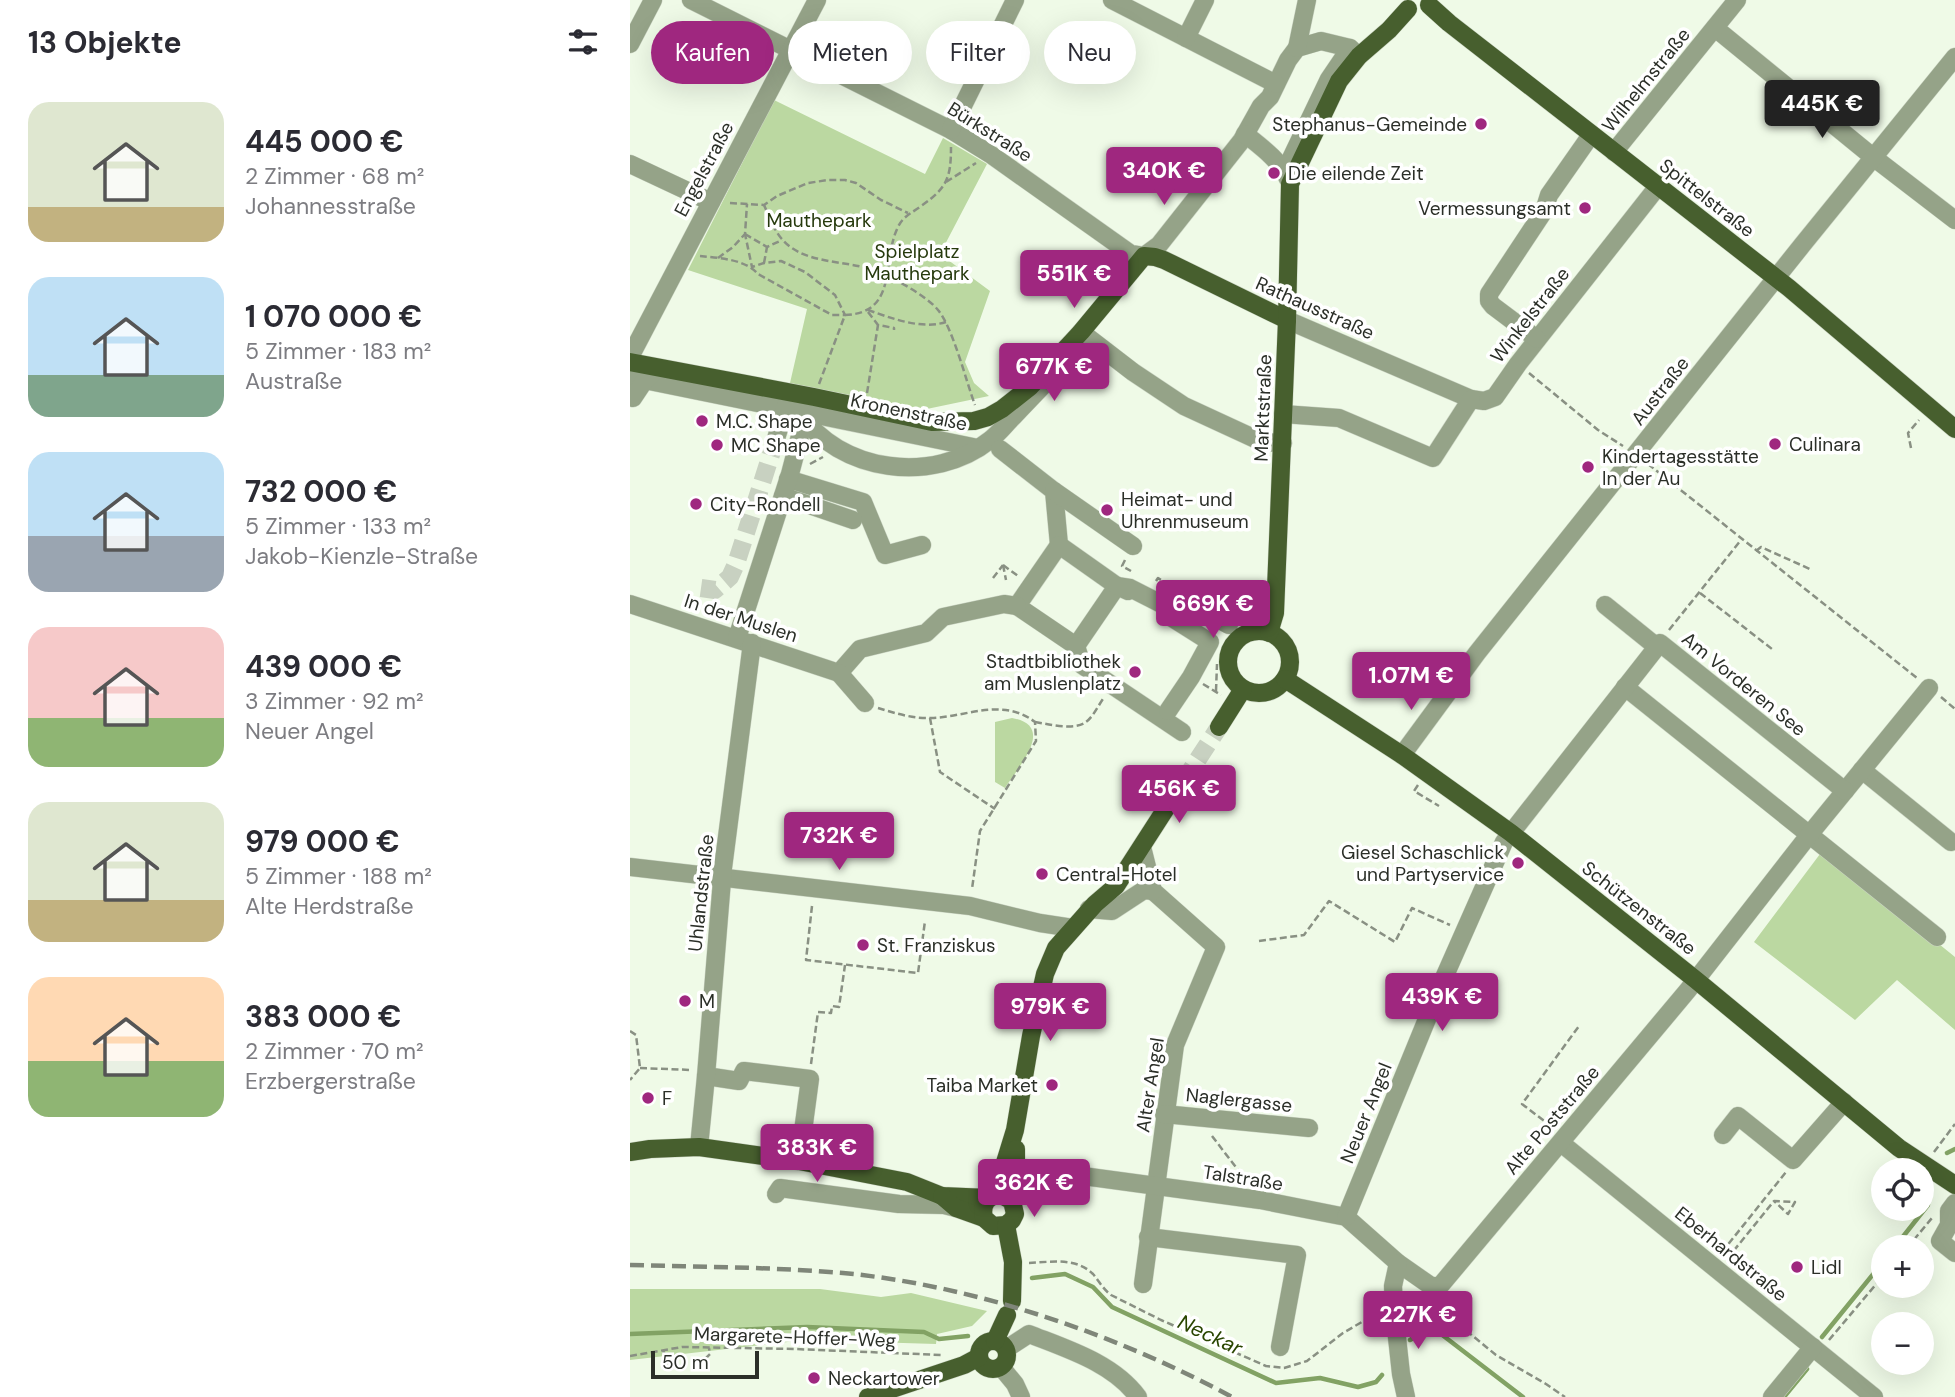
<!DOCTYPE html>
<html lang="de">
<meta charset="utf-8">
<style>
:root{--surface:#fff;--page:#f2f2f3;--text:#2b2b33;--muted:#7c7c81;--accent:#9f277f}
body{margin:0;font-family:"DM Sans",sans-serif;background:var(--page);color:var(--text);height:100vh;display:flex;flex-direction:column;font-size:26px;white-space:nowrap}
*{box-sizing:border-box;margin:0}
p{font-size:23px;color:var(--muted)}
.icon{flex:none;width:38px;height:38px;fill:none;stroke:currentColor;stroke-width:2;stroke-linecap:round;stroke-linejoin:round}
.map{position:relative;flex:1;overflow:hidden}
.panel{display:flex;flex-direction:column;background:var(--surface);width:630px}
.panel>*{flex:none}
.hud{position:absolute;left:21px;top:21px;width:665px;height:63px;display:flex;gap:14px}
.fabs{position:absolute;left:1241px;top:1158px;display:grid;gap:14px}
.fabs a{display:grid;place-items:center;width:63px;height:63px;border-radius:50%;background:var(--surface);box-shadow:0 7px 28px #0002;font-size:35px}
.scale{position:absolute;left:21px;bottom:18px;width:108px;box-sizing:border-box;padding-left:7px;border:4px solid #2b2f28;border-top:0;font-size:19px;line-height:24px;white-space:nowrap;color:#2b2f28;-webkit-text-stroke:5px #fff;paint-order:stroke}
.price{position:absolute;translate:-50% -60px;padding:0 16px;border-radius:7px;background:var(--accent);color:#fff;font-size:23px;line-height:46px;filter:drop-shadow(0 2px 4px #0008)}
.price::after{content:'';position:absolute;left:50%;top:42px;width:21px;height:16px;margin-left:-10px;background:inherit;clip-path:polygon(0 0,100% 0,50% 100%)}
.price.selected{background:#222;color:#fff}
ul{padding:0;list-style:none}
li{display:flex;align-items:center;gap:21px;height:175px;padding:0 28px}
li span{display:grid;place-items:center;flex:none;width:196px;height:140px;border-radius:21px;color:#555}
li>.icon{margin-inline-start:auto}
span .icon{width:84px;height:84px;fill:#fffc;stroke-width:1}
li b{font-size:30px}
h2{display:flex;justify-content:space-between;align-items:center;height:84px;padding:0 28px;font-size:30px}
.tag{padding:0 24px;border-radius:32px;background:var(--surface);box-shadow:0 7px 28px #0002;font-size:24px;line-height:63px}
.tag.selected{background:var(--accent);color:#fff}
main{display:flex;flex:1;min-height:0}
.map>svg:first-child{display:block}
.green{fill:#bbd8a1}
.lines{fill:none;stroke-linecap:round;stroke-linejoin:round}
.stream{stroke:#82a264;stroke-width:4.5}
.minor-tunnel{stroke:#c8d1c1;stroke-width:18;stroke-dasharray:18 9;stroke-linecap:butt}
.major-tunnel{stroke:#c8d1c1;stroke-width:18;stroke-dasharray:18 9;stroke-linecap:butt}
.minor-casing{stroke:#ccd5c5;stroke-width:19}
.major-casing{stroke:#ccd5c5;stroke-width:19}
.path{stroke:#899083;stroke-width:2.5;stroke-dasharray:7 3.5;stroke-linecap:butt}
.minor{stroke:#95a388;stroke-width:18}
.major{stroke:#475f2e;stroke-width:18}
.rail{stroke:#7f8679;stroke-width:4.5;stroke-dasharray:14 7;stroke-linecap:butt}
.poi-dot{fill:#9f277f;stroke:#fff;stroke-width:2.5}
.labels{text-anchor:middle;dominant-baseline:central;stroke-width:7;stroke-linejoin:round;paint-order:stroke}
.street-label{font-size:19px;fill:#2b2f28;stroke:#fff}
.poi-label{font-size:19px;fill:#2b2f28;stroke:#fff;text-anchor:start}
.park-label{font-size:19px;fill:#263a0d;stroke:#fff}
.water-label{font-size:21px;font-style:italic;fill:#294500;stroke:#fff}
</style>
<main>
<section class="panel">
<h2>13 Objekte<svg class="icon" aria-label="filters" viewBox="0 0 24 24"><path d="M4 7h16M4 17h16"/><circle cx="9" cy="7" r="2"/><circle cx="15" cy="17" r="2"/></svg></h2>
<ul>
<li><span style="background:linear-gradient(#dfe7d0 75%,#c2b280 0)"><svg class="icon" aria-label="home" viewBox="0 0 24 24"><path d="M3 11l9-7 9 7M6 9v11h12V9"/></svg></span><div><b>445 000 €</b><p>2 Zimmer · 68 m²</p><p>Johannesstraße</p></div></li>
<li><span style="background:linear-gradient(#bfe0f5 70%,#7fa58c 0)"><svg class="icon" aria-label="home" viewBox="0 0 24 24"><path d="M3 11l9-7 9 7M6 9v11h12V9"/></svg></span><div><b>1 070 000 €</b><p>5 Zimmer · 183 m²</p><p>Austraße</p></div></li>
<li><span style="background:linear-gradient(#bfe0f5 60%,#9aa5b1 0)"><svg class="icon" aria-label="home" viewBox="0 0 24 24"><path d="M3 11l9-7 9 7M6 9v11h12V9"/></svg></span><div><b>732 000 €</b><p>5 Zimmer · 133 m²</p><p>Jakob-Kienzle-Straße</p></div></li>
<li><span style="background:linear-gradient(#f6c9c9 65%,#8fb573 0)"><svg class="icon" aria-label="home" viewBox="0 0 24 24"><path d="M3 11l9-7 9 7M6 9v11h12V9"/></svg></span><div><b>439 000 €</b><p>3 Zimmer · 92 m²</p><p>Neuer Angel</p></div></li>
<li><span style="background:linear-gradient(#dfe7d0 70%,#c2b280 0)"><svg class="icon" aria-label="home" viewBox="0 0 24 24"><path d="M3 11l9-7 9 7M6 9v11h12V9"/></svg></span><div><b>979 000 €</b><p>5 Zimmer · 188 m²</p><p>Alte Herdstraße</p></div></li>
<li><span style="background:linear-gradient(#ffd9b3 60%,#8fb573 0)"><svg class="icon" aria-label="home" viewBox="0 0 24 24"><path d="M3 11l9-7 9 7M6 9v11h12V9"/></svg></span><div><b>383 000 €</b><p>2 Zimmer · 70 m²</p><p>Erzbergerstraße</p></div></li>
</ul>
</section>
<div class="map">
<svg width="1325" height="1397" viewBox="0 0 1325 1397">
<rect width="100%" height="100%" fill="#effae7"/>
<g class="green">
<polygon points="144,100 295,174 313,138 357,164 310,254 360,291 335,362 344,383 359,396 292,410 160,383 177,309 58,270"/>
<path d="M382,718C427,726 388,767 375,788L365,782V722Z"/>
<polygon points="1193,850 1325,957 1325,1030 1267,980 1225,1020 1124,942"/>
<polygon points="0,1289 190,1289 251,1297 281,1293 357,1311 342,1326 307,1334 306,1344 175,1340 0,1360"/>
</g>
<g class="lines">
<g class="stream">
<polyline points="1317,1153 1325,1149"/>
<polyline points="1264,1248 1298,1205"/>
<polyline points="402,1278 435,1274 463,1287 482,1307 646,1383 690,1378 728,1387 746,1382 752,1375"/>
<polyline points="0,1334 177,1327 294,1332 309,1339 338,1336"/>
<polyline points="1192,1337 1253,1262"/>
<polyline points="780,1340 795,1331 811,1334 893,1397"/>
<polyline points="1154,1397 1177,1369"/>
</g>
<polyline class="minor-tunnel" points="71,588 85,590 100,577 106,564 145,442"/>
<polyline class="major-tunnel" points="553,782 589,727"/>
<g class="minor-casing">
<g id="minor">
<polyline points="61,0 321,130 360,154 501,254 514,256 529,245 612,140 631,106 640,97 658,60 667,48 691,41 720,48 729,56"/>
<polyline points="482,0 646,84"/>
<polyline points="1085,28 1243,157 1325,220"/>
<polyline points="556,38 575,0"/>
<polyline points="0,44 23,0"/>
<polyline points="667,48 677,0"/>
<polyline points="321,130 385,0"/>
<path d="M615,134C630,146 651,161 658,179"/>
<polyline points="984,152 1107,0"/>
<polyline points="0,164 81,202"/>
<polyline points="655,171 699,79 720,48"/>
<polyline points="657,320 841,399 854,401 865,397 888,364 1029,185"/>
<polyline points="451,332 503,372 554,406 632,442 653,443"/>
<polyline points="907,339 863,306 859,301 859,294 914,211 919,195 961,135"/>
<polyline points="0,357 187,0"/>
<polyline points="0,377 348,448"/>
<path d="M160,393C163,399 165,407 169,412C209,473 304,485 360,440C368,434 375,425 383,417C399,400 415,384 431,366"/>
<polyline points="0,394 3,398 13,383 23,373"/>
<polyline points="653,414 709,418 803,458 841,399"/>
<polyline points="145,442 158,399"/>
<polyline points="370,449 424,491 429,545"/>
<polyline points="158,479 233,502 255,555 292,545"/>
<polyline points="424,491 503,546"/>
<polyline points="153,496 223,520"/>
<polyline points="487,586 446,646 387,606 429,545 487,586 498,591"/>
<polyline points="487,586 500,588 557,617"/>
<polyline points="0,604 209,673 230,649 296,633 313,617 374,604 387,606"/>
<polyline points="975,605 1027,647"/>
<polyline points="536,606 544,595 599,625"/>
<polyline points="107,638 160,474 171,432"/>
<polyline points="446,646 452,665 552,732"/>
<polyline points="209,673 235,703"/>
<polyline points="995,687 1307,937"/>
<polyline points="538,711 561,677 580,642 542,618"/>
<polyline points="772,755 847,653 1173,244 1325,57"/>
<polyline points="1232,770 1321,842"/>
<polyline points="512,847 523,891 586,947 545,1045 513,1284"/>
<polyline points="0,867 340,906 410,923 443,928"/>
<polyline points="459,909 482,911 514,890 523,891"/>
<polyline points="76,1076 109,1081 114,1071 180,1079 169,1161"/>
<polyline points="534,1114 679,1128"/>
<polyline points="1093,1135 1108,1116 1163,1160 1214,1102"/>
<polyline points="931,1143 1244,1397"/>
<polyline points="69,1147 76,1076 93,868 122,643"/>
<polyline points="386,1167 630,1200 716,1217 768,1263 801,1286 810,1286 1058,990 1179,835 1299,688"/>
<polyline points="146,1194 150,1188 269,1204 314,1205 326,1208"/>
<polyline points="1325,1203 1319,1211 1319,1225 1310,1241 1325,1253"/>
<polyline points="716,1217 813,980 874,842 1030,643 1215,791"/>
<polyline points="518,1237 667,1255 650,1347"/>
<polyline points="768,1263 763,1286 764,1310 771,1374 776,1397"/>
<path d="M376,1349L399,1334C437,1349 483,1363 508,1397"/>
<polyline points="371,1367 385,1384 391,1397"/>
<polyline points="1142,1397 1183,1347"/>
</g>
</g>
<g class="major-casing">
<g id="major">
<polyline points="799,5 819,23 1159,288 1325,429"/>
<polyline points="0,362 184,397 302,422 344,421 358,417 372,409 400,387 451,332 514,256 525,257 534,260 657,320"/>
<circle cx="629" cy="662" r="31"/>
<polyline points="639,633 645,613 657,320 660,184 709,81 729,56 759,30 778,9"/>
<polyline points="655,679 772,755 881,833 1066,980 1269,1148 1325,1185"/>
<polyline points="589,727 613,689"/>
<polyline points="0,1152 20,1149 69,1147 169,1161 277,1182 312,1196 359,1198"/>
<polyline points="365,1195 385,1130 401,1036 415,974 426,948 465,904 486,886 553,782"/>
<polyline points="312,1196 326,1208 354,1218"/>
<path d="M382,1201L370,1194C357,1196 351,1205 354,1218L363,1226L376,1225L382,1220L385,1214L382,1201L386,1167V1149"/>
<polyline points="376,1225 383,1262 382,1301"/>
<circle cx="363" cy="1355" r="14"/>
<polyline points="365,1341 377,1315"/>
<polyline points="238,1397 334,1365 349,1357"/>
</g>
</g>
<g class="path">
<polyline points="316,182 346,163"/>
<polyline points="100,203 134,205 147,196 178,183 198,180 215,180 226,183 251,200 278,213"/>
<path d="M134,205C139,216 143,228 151,238C172,264 212,260 240,269C259,275 296,295 308,310C323,328 336,381 345,405"/>
<polyline points="115,234 137,247 152,240"/>
<path d="M70,256C89,258 115,259 128,274L202,315H215L205,295L175,272L151,261L134,263L122,267L115,234"/>
<polyline points="88,258 103,247 115,234 117,204"/>
<polyline points="134,263 137,247"/>
<path d="M238,310C261,318 291,330 316,322"/>
<polyline points="238,312 248,325 264,328 264,330"/>
<polyline points="899,373 968,430 993,446"/>
<path d="M189,384L215,315C269,313 251,261 268,227C273,216 282,213 291,206C317,188 321,178 321,147"/>
<polyline points="237,393 248,325"/>
<polyline points="1281,448 1278,433 1289,420"/>
<polyline points="180,464 193,457"/>
<polyline points="1018,464 1287,678"/>
<polyline points="1126,551 1131,547 1182,570"/>
<polyline points="495,560 492,566 501,571"/>
<polyline points="373,565 388,576"/>
<polyline points="373,565 376,580"/>
<polyline points="363,578 373,565"/>
<polyline points="526,581 528,578 534,582"/>
<polyline points="1070,593 1142,649"/>
<polyline points="611,618 620,613 628,613"/>
<polyline points="1039,630 1111,540"/>
<polyline points="573,684 591,695"/>
<polyline points="586,691 587,664"/>
<polyline points="1311,697 1325,709"/>
<path d="M248,708C264,713 284,719 301,718C337,717 372,697 405,722L406,741L350,831L342,889"/>
<polyline points="300,718 310,772 365,809"/>
<path d="M405,722C418,724 445,731 456,722C463,717 468,706 473,699"/>
<polyline points="788,785 784,791 809,806"/>
<polyline points="182,906 176,960 288,973 295,921"/>
<polyline points="629,941 674,935 699,901 765,942 782,908 820,925"/>
<polyline points="0,1031 6,1035 10,1068 0,1080"/>
<polyline points="181,1064 188,1012 201,1013 202,1006 209,1007 215,965"/>
<polyline points="10,1068 62,1070"/>
<polyline points="922,1127 892,1104 949,1026"/>
<polyline points="582,1136 618,1183"/>
<polyline points="1304,1152 1325,1124"/>
<polyline points="1277,1248 1302,1218"/>
<polyline points="1092,1252 1156,1172"/>
<polyline points="1097,1259 1144,1201 1165,1202 1158,1214 1144,1201"/>
<path d="M399,1263C421,1262 446,1257 463,1274C469,1281 473,1289 481,1295L531,1320L636,1366L654,1368L677,1361L713,1333L749,1312"/>
<polyline points="780,1310 805,1310 816,1314 866,1355 916,1384 935,1397"/>
<polyline points="1199,1340 1253,1276"/>
<polyline points="33,1350 38,1364"/>
<polyline points="0,1356 52,1347 165,1349 311,1355"/>
<polyline points="75,1359 80,1354 79,1348"/>
</g>
<use href="#minor" class="minor"/>
<use href="#major" class="major"/>
<path class="rail" d="M0,1265C71,1267 142,1267 213,1273C343,1285 488,1335 602,1397"/>
</g>
<g class="poi-dot">
<circle cx="851" cy="124" r="7"/>
<circle cx="644" cy="173" r="7"/>
<circle cx="955" cy="208" r="7"/>
<circle cx="72" cy="421" r="7"/>
<circle cx="1145" cy="444" r="7"/>
<circle cx="87" cy="445" r="7"/>
<circle cx="958" cy="467" r="7"/>
<circle cx="66" cy="504" r="7"/>
<circle cx="477" cy="510" r="7"/>
<circle cx="505" cy="672" r="7"/>
<circle cx="888" cy="863" r="7"/>
<circle cx="412" cy="874" r="7"/>
<circle cx="233" cy="945" r="7"/>
<circle cx="55" cy="1001" r="7"/>
<circle cx="422" cy="1085" r="7"/>
<circle cx="18" cy="1098" r="7"/>
<circle cx="1167" cy="1267" r="7"/>
<circle cx="184" cy="1378" r="7"/>
</g>
<g class="labels">
<g class="street-label">
<text transform="translate(1016 80) rotate(-51)">Wilhelmstraße</text>
<text transform="translate(360 132) rotate(32)">Bürkstraße</text>
<text transform="translate(74 169) rotate(-62)">Engelstraße</text>
<text transform="translate(1077 198) rotate(38)">Spittelstraße</text>
<text transform="translate(685 308) rotate(24)">Rathausstraße</text>
<text transform="translate(900 315) rotate(-52)">Winkelstraße</text>
<text transform="translate(1030 391) rotate(-52)">Austraße</text>
<text transform="translate(633 408) rotate(-88)">Marktstraße</text>
<text transform="translate(279 412) rotate(12)">Kronenstraße</text>
<text transform="translate(111 618) rotate(18)">In der Muslen</text>
<text transform="translate(1114 684) rotate(39)">Am Vorderen See</text>
<text transform="translate(71 893) rotate(-84)">Uhlandstraße</text>
<text transform="translate(1009 908) rotate(38)">Schützenstraße</text>
<text transform="translate(520 1085) rotate(-81)">Alter Angel</text>
<text transform="translate(609 1100) rotate(6)">Naglergasse</text>
<text transform="translate(736 1113) rotate(-68)">Neuer Angel</text>
<text transform="translate(922 1120) rotate(-50)">Alte Poststraße</text>
<text transform="translate(613 1178) rotate(9)">Talstraße</text>
<text transform="translate(1101 1254) rotate(39)">Eberhardstraße</text>
<text transform="translate(165 1337) rotate(2)">Margarete-Hoffer-Weg</text>
</g>
<g class="poi-label">
<text x="837" y="124" text-anchor="end">Stephanus-Gemeinde</text>
<text x="658" y="173">Die eilende Zeit</text>
<text x="941" y="208" text-anchor="end">Vermessungsamt</text>
<text x="86" y="421">M.C. Shape</text>
<text x="1159" y="444">Culinara</text>
<text x="101" y="445">MC Shape</text>
<text x="972" y="456">Kindertagesstätte<tspan x="972" dy="22">In der Au</tspan></text>
<text x="491" y="499">Heimat- und<tspan x="491" dy="22">Uhrenmuseum</tspan></text>
<text x="80" y="504">City-Rondell</text>
<text x="491" y="661" text-anchor="end">Stadtbibliothek<tspan x="491" dy="22">am Muslenplatz</tspan></text>
<text x="874" y="852" text-anchor="end">Giesel Schaschlick<tspan x="874" dy="22">und Partyservice</tspan></text>
<text x="426" y="874">Central-Hotel</text>
<text x="247" y="945">St. Franziskus</text>
<text x="69" y="1001">M</text>
<text x="408" y="1085" text-anchor="end">Taiba Market</text>
<text x="32" y="1098">F</text>
<text x="1181" y="1267">Lidl</text>
<text x="198" y="1378">Neckartower</text>
</g>
<g class="park-label">
<text x="189" y="220">Mauthepark</text>
<text x="287" y="251">Spielplatz<tspan x="287" dy="22">Mauthepark</tspan></text>
</g>
<g class="water-label">
<text transform="translate(580 1335) rotate(25)">Neckar</text>
</g>
</g>
</svg>
<div class="fabs">
<a><svg class="icon" aria-label="locate" viewBox="0 0 24 24"><circle cx="12" cy="12" r="6"/><path d="M12 2v4M12 18v4M2 12h4M18 12h4"/></svg></a>
<a>+</a>
<a>−</a>
</div>
<div class="scale">50 m</div>
<b class="price selected" style="left:1192px;top:140px">445K €</b>
<b class="price" style="left:534px;top:207px">340K €</b>
<b class="price" style="left:444px;top:310px">551K €</b>
<b class="price" style="left:424px;top:403px">677K €</b>
<b class="price" style="left:583px;top:640px">669K €</b>
<b class="price" style="left:781px;top:712px">1.07M €</b>
<b class="price" style="left:549px;top:825px">456K €</b>
<b class="price" style="left:209px;top:872px">732K €</b>
<b class="price" style="left:812px;top:1033px">439K €</b>
<b class="price" style="left:420px;top:1043px">979K €</b>
<b class="price" style="left:187px;top:1184px">383K €</b>
<b class="price" style="left:404px;top:1219px">362K €</b>
<b class="price" style="left:788px;top:1351px">227K €</b>
<div class="hud">
<a class="tag selected">Kaufen</a>
<a class="tag">Mieten</a>
<a class="tag">Filter</a>
<a class="tag">Neu</a>
</div>
</div>
</main>
